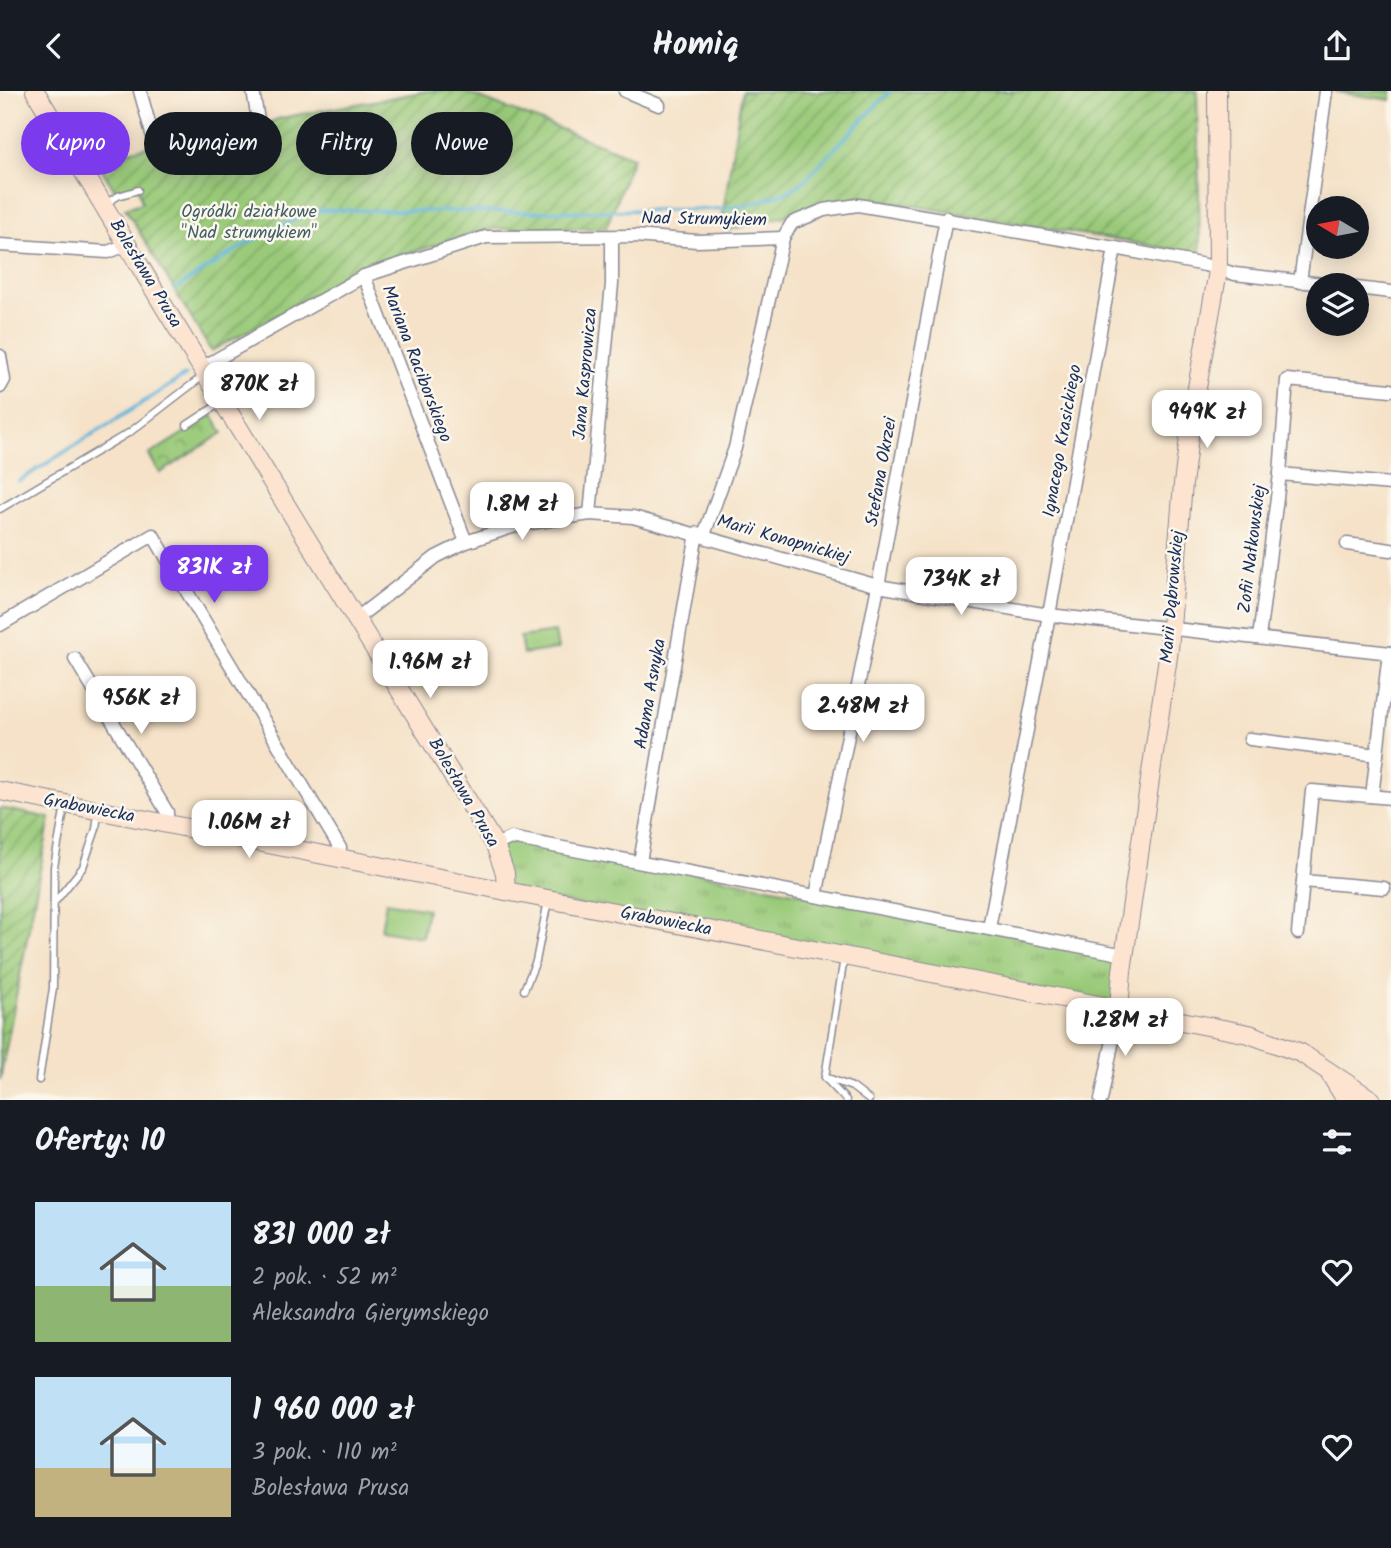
<!DOCTYPE html>
<html lang="pl">
<meta charset="utf-8">
<style>
:root{--surface:#171b24;--page:#242831;--text:#f1f3f6;--muted:#9ea1a6;--accent:#7c3aed}
body{margin:0;font-family:Kalam,sans-serif;background:var(--page);color:var(--text);height:100vh;display:flex;flex-direction:column;font-size:26px;white-space:nowrap}
*{box-sizing:border-box;margin:0}
p{font-size:23px;color:var(--muted)}
.icon{flex:none;width:38px;height:38px;fill:none;stroke:currentColor;stroke-width:2;stroke-linecap:round;stroke-linejoin:round}
.map{position:relative;height:1009px;overflow:hidden}
.side{display:flex;flex-direction:column;background:var(--surface);flex:1}
.side>*{flex:none}
.banner{position:absolute;left:21px;top:21px;width:700px;height:63px;display:flex;gap:14px}
.needle{width:46px;rotate:280deg}
.buttons{position:absolute;left:1306px;top:105px;display:grid;gap:14px}
.buttons a{display:grid;place-items:center;width:63px;height:63px;border-radius:50%;background:var(--surface);box-shadow:0 4px 18px #0003;font-size:35px}
.price{position:absolute;translate:-50% -60px;padding:0 16px;border-radius:14px;background:#fff;color:#222;font-size:23px;line-height:46px;filter:drop-shadow(0 2px 4px #0008)}
.price::after{content:'';position:absolute;left:50%;top:42px;width:21px;height:16px;margin-left:-10px;background:inherit;clip-path:polygon(0 0,100% 0,50% 100%)}
.price.selected{background:var(--accent);color:#fff}
ul{padding:0;list-style:none}
li{display:flex;align-items:center;gap:21px;height:175px;padding:0 35px}
li span{display:grid;place-items:center;flex:none;width:196px;height:140px;border-radius:0px;color:#555}
li>.icon{margin-inline-start:auto}
span .icon{width:84px;height:84px;fill:#fffc;stroke-width:1}
li b{font-size:30px}
h2{display:flex;justify-content:space-between;align-items:center;height:84px;padding:0 35px;font-size:30px}
.tag{padding:0 24px;border-radius:32px;background:var(--surface);box-shadow:0 4px 18px #0003;font-size:24px;line-height:63px}
.tag.selected{background:var(--accent);color:#fff}
header{display:flex;justify-content:space-between;align-items:center;height:91px;padding:0 35px;background:var(--surface);font-size:32px;font-weight:700}
.map>svg:first-child{display:block}
.grass{fill:url(#grass-tufts);stroke:#5a7c6c;stroke-width:2}
.park{fill:url(#park-crowns);stroke:#5a7c6c;stroke-width:2}
.garden{fill:url(#garden-furrows);stroke:#5a7c6c;stroke-width:2}
.pitch{fill:#9aca79;stroke:#5a7c6c;stroke-width:2}
.lines{fill:none;stroke-linecap:round;stroke-linejoin:round}
.stream{stroke:#5eb5db;stroke-width:3.5}
.lane-casing{stroke:#888893;stroke-width:9}
.street-casing{stroke:#888893;stroke-width:15}
.secondary-casing{stroke:#888893;stroke-width:20}
.lane{stroke:#fff;stroke-width:6}
.street{stroke:#fff;stroke-width:12}
.secondary{stroke:#fde4d1;stroke-width:18}
.labels{text-anchor:middle;dominant-baseline:central;stroke-width:5;stroke-linejoin:round;paint-order:stroke}
.park-label{font-size:18px;fill:#415e66;stroke:#fbf7ec}
.street-label{font-size:18px;fill:#1b2f5e;stroke:#fbf7ec}
</style>
<header><svg class="icon" aria-label="back" viewBox="0 0 24 24"><path d="M15 5l-7 7 7 7"/></svg>Homiq<svg class="icon" aria-label="share" viewBox="0 0 24 24"><path d="M12 15V3M7 8l5-5 5 5M5 13v7h14v-7"/></svg></header>
<div class="map">
<svg width="1391" height="1009" viewBox="0 0 1391 1009">
<defs>
<pattern id="grass-tufts" width="24" height="20" patternUnits="userSpaceOnUse" patternTransform="scale(1.75)"><rect width="24" height="20" fill="#9aca79"/><path d="M3 7l-1-3M5 7V3M7 7l1-3M15 17l-1-3M17 17v-4M19 17l1-3" fill="none" stroke="#7da466"/></pattern>
<pattern id="park-crowns" width="20" height="18" patternUnits="userSpaceOnUse" patternTransform="scale(1.75)"><rect width="20" height="18" fill="#9aca79"/><path d="M2 6a3 3 0 1 1 6 0M12 15a3 3 0 1 1 6 0" fill="none" stroke="#7da466"/></pattern>
<pattern id="garden-furrows" width="10" height="10" patternUnits="userSpaceOnUse" patternTransform="scale(1.75)"><rect width="10" height="10" fill="#9aca79"/><path d="M-1 1l2-2M0 10L10 0M9 11l2-2" fill="none" stroke="#7da466"/></pattern>
</defs>
<rect width="100%" height="100%" fill="#fbf7ec"/>
<filter id="ink" filterUnits="userSpaceOnUse"><feTurbulence type="fractalNoise" baseFrequency=".0143" numOctaves="2"/><feDisplacementMap in="SourceGraphic" scale="14" xChannelSelector="R" yChannelSelector="G"/><feConvolveMatrix kernelMatrix="1 2 1 2 8 2 1 2 1" color-interpolation-filters="sRGB"/></filter>
<filter id="wash" filterUnits="userSpaceOnUse"><feTurbulence type="fractalNoise" baseFrequency=".00686" numOctaves="4" result="noise"/><feDisplacementMap in="SourceGraphic" scale="28" xChannelSelector="R" yChannelSelector="G"/><feGaussianBlur stdDeviation="1.57" result="paint"/><feColorMatrix in="noise" values="0 0 0 0 0 0 0 0 0 0 0 0 0 0 0 0 0 1.4 0 .05"/><feComposite in="paint" operator="in"/></filter>
<g filter="url(#wash)">
<rect width="100%" height="100%" fill="#f5e2c8"/>
<polygon class="grass" points="511,747 1125,864 1119,918 506,800 495,754"/>
<g class="park">
<polygon points="1391,0 1391,9 1336,1 1336,0"/>
<polygon points="212,324 223,342 160,382 149,364"/>
</g>
<g class="garden">
<polygon points="427,0 462,0 633,66 606,137 489,138 370,174 211,260 125,117 142,112 138,96 115,100 95,67 257,32 260,35 281,27"/>
<polygon points="742,0 1197,0 1200,163 861,106 725,140 721,135"/>
<polygon points="0,717 50,727 0,989"/>
</g>
<g class="pitch">
<polygon points="555,541 558,558 523,563 520,546"/>
<polygon points="386,811 427,818 422,846 381,839"/>
</g>
<g class="lines">
<g class="stream">
<path d="M174,199C221,169 268,134 323,119L531,121L715,118L745,115L787,101L801,93L890,0"/>
<polyline points="19,390 186,284"/>
</g>
</g>
</g>
<g filter="url(#ink)">
<g class="lines">
<g class="lane-casing">
<g id="lane">
<polyline points="105,113 118,105 138,99"/>
<polyline points="187,334 222,311"/>
<polyline points="0,418 130,341 203,285"/>
<polyline points="55,811 83,776 96,738 98,722"/>
<polyline points="524,899 536,870 548,810"/>
<polyline points="825,986 844,867"/>
<polyline points="825,986 852,996 869,1009"/>
<polyline points="826,988 846,1009"/>
<polyline points="39,989 53,897 54,776 65,714"/>
</g>
</g>
<g class="street-casing">
<g id="street">
<polyline points="140,0 154,50"/>
<polyline points="253,0 258,29"/>
<polyline points="625,0 659,14"/>
<polyline points="0,154 108,161 127,154"/>
<polyline points="364,185 466,451"/>
<polyline points="1300,191 1326,0"/>
<polyline points="1356,197 1391,201"/>
<polyline points="0,265 4,289 0,296"/>
<polyline points="203,276 364,185 486,146 635,145 697,150 783,147"/>
<polyline points="1280,383 1391,393"/>
<polyline points="590,423 612,193 612,146"/>
<polyline points="704,444 735,357 783,147 792,132 824,119 858,114 1115,157 1205,174 1235,183 1332,194"/>
<polyline points="1347,453 1391,459"/>
<polyline points="357,527 436,466 466,451 518,434 590,423 633,426 878,495 1049,524 1391,562"/>
<polyline points="0,534 153,444 340,757 338,767"/>
<polyline points="1259,547 1280,383 1287,289 1391,299"/>
<polyline points="75,568 167,721 167,733"/>
<polyline points="1250,648 1377,664"/>
<polyline points="1372,705 1389,562"/>
<polyline points="495,754 511,747 1125,864"/>
<polyline points="640,771 697,442"/>
<polyline points="1384,797 1303,790 1312,700 1391,707"/>
<polyline points="816,805 878,495 946,127"/>
<polyline points="989,837 1049,524 1115,157"/>
<polyline points="1298,842 1303,790"/>
<polyline points="1101,1009 1119,918"/>
</g>
</g>
<g class="secondary-casing">
<g id="secondary">
<polyline points="35,0 168,222 495,754 505,782 506,800"/>
<polyline points="0,700 506,800 1249,943 1301,962 1372,1009"/>
<polyline points="1119,918 1122,880 1169,559 1183,393 1191,330 1218,180 1217,0"/>
<polyline points="1330,983 1346,1009"/>
</g>
</g>
<use href="#lane" class="lane"/>
<use href="#street" class="street"/>
<use href="#secondary" class="secondary"/>
</g>
</g>
<g class="labels">
<g class="park-label">
<text x="249" y="121">Ogródki działkowe<tspan x="249" dy="21">"Nad strumykiem"</tspan></text>
</g>
<g class="street-label">
<text transform="translate(704 129) rotate(1)">Nad Strumykiem</text>
<text transform="translate(145 183) rotate(59)">Bolesława Prusa</text>
<text transform="translate(416 273) rotate(69)">Mariana Raciborskiego</text>
<text transform="translate(586 283) rotate(-85)">Jana Kasprowicza</text>
<text transform="translate(1063 350) rotate(-80)">Ignacego Krasickiego</text>
<text transform="translate(882 381) rotate(-80)">Stefana Okrzei</text>
<text transform="translate(783 449) rotate(16)">Marii Konopnickiej</text>
<text transform="translate(1253 458) rotate(-83)">Zofii Nałkowskiej</text>
<text transform="translate(1173 506) rotate(-85)">Marii Dąbrowskiej</text>
<text transform="translate(651 603) rotate(-80)">Adama Asnyka</text>
<text transform="translate(463 702) rotate(60)">Bolesława Prusa</text>
<text transform="translate(89 718) rotate(11)">Grabowiecka</text>
<text transform="translate(666 831) rotate(11)">Grabowiecka</text>
</g>
</g>
</svg>
<div class="buttons">
<a><svg class="needle" viewBox="-14 -14 28 28"><path d="M0-13l5 13h-10z" fill="#e53935"/><path d="M0 13l5-13h-10z" fill="#9ea1a6"/></svg></a>
<a><svg class="icon" aria-label="layers" viewBox="0 0 24 24"><path d="M12 4l9 5-9 5-9-5zM3 14l9 5 9-5"/></svg></a>
</div>
<b class="price" style="left:259px;top:331px">870K zł</b>
<b class="price" style="left:1207px;top:359px">949K zł</b>
<b class="price" style="left:522px;top:451px">1.8M zł</b>
<b class="price selected" style="left:214px;top:514px">831K zł</b>
<b class="price" style="left:961px;top:526px">734K zł</b>
<b class="price" style="left:430px;top:609px">1.96M zł</b>
<b class="price" style="left:141px;top:645px">956K zł</b>
<b class="price" style="left:863px;top:653px">2.48M zł</b>
<b class="price" style="left:249px;top:769px">1.06M zł</b>
<b class="price" style="left:1125px;top:967px">1.28M zł</b>
<div class="banner">
<a class="tag selected">Kupno</a>
<a class="tag">Wynajem</a>
<a class="tag">Filtry</a>
<a class="tag">Nowe</a>
</div>
</div>
<section class="side">
<h2>Oferty: 10<svg class="icon" aria-label="filters" viewBox="0 0 24 24"><path d="M4 7h16M4 17h16"/><circle cx="9" cy="7" r="2"/><circle cx="15" cy="17" r="2"/></svg></h2>
<ul>
<li><span style="background:linear-gradient(#bfe0f5 60%,#8fb573 0)"><svg class="icon" aria-label="home" viewBox="0 0 24 24"><path d="M3 11l9-7 9 7M6 9v11h12V9"/></svg></span><div><b>831 000 zł</b><p>2 pok. · 52 m²</p><p>Aleksandra Gierymskiego</p></div><svg class="icon" aria-label="heart" viewBox="0 0 24 24"><path d="M12 20l-8-8c-3-5 5-10 8-4 3-6 11-1 8 4z"/></svg></li>
<li><span style="background:linear-gradient(#bfe0f5 65%,#c2b280 0)"><svg class="icon" aria-label="home" viewBox="0 0 24 24"><path d="M3 11l9-7 9 7M6 9v11h12V9"/></svg></span><div><b>1 960 000 zł</b><p>3 pok. · 110 m²</p><p>Bolesława Prusa</p></div><svg class="icon" aria-label="heart" viewBox="0 0 24 24"><path d="M12 20l-8-8c-3-5 5-10 8-4 3-6 11-1 8 4z"/></svg></li>
</ul>
</section>
